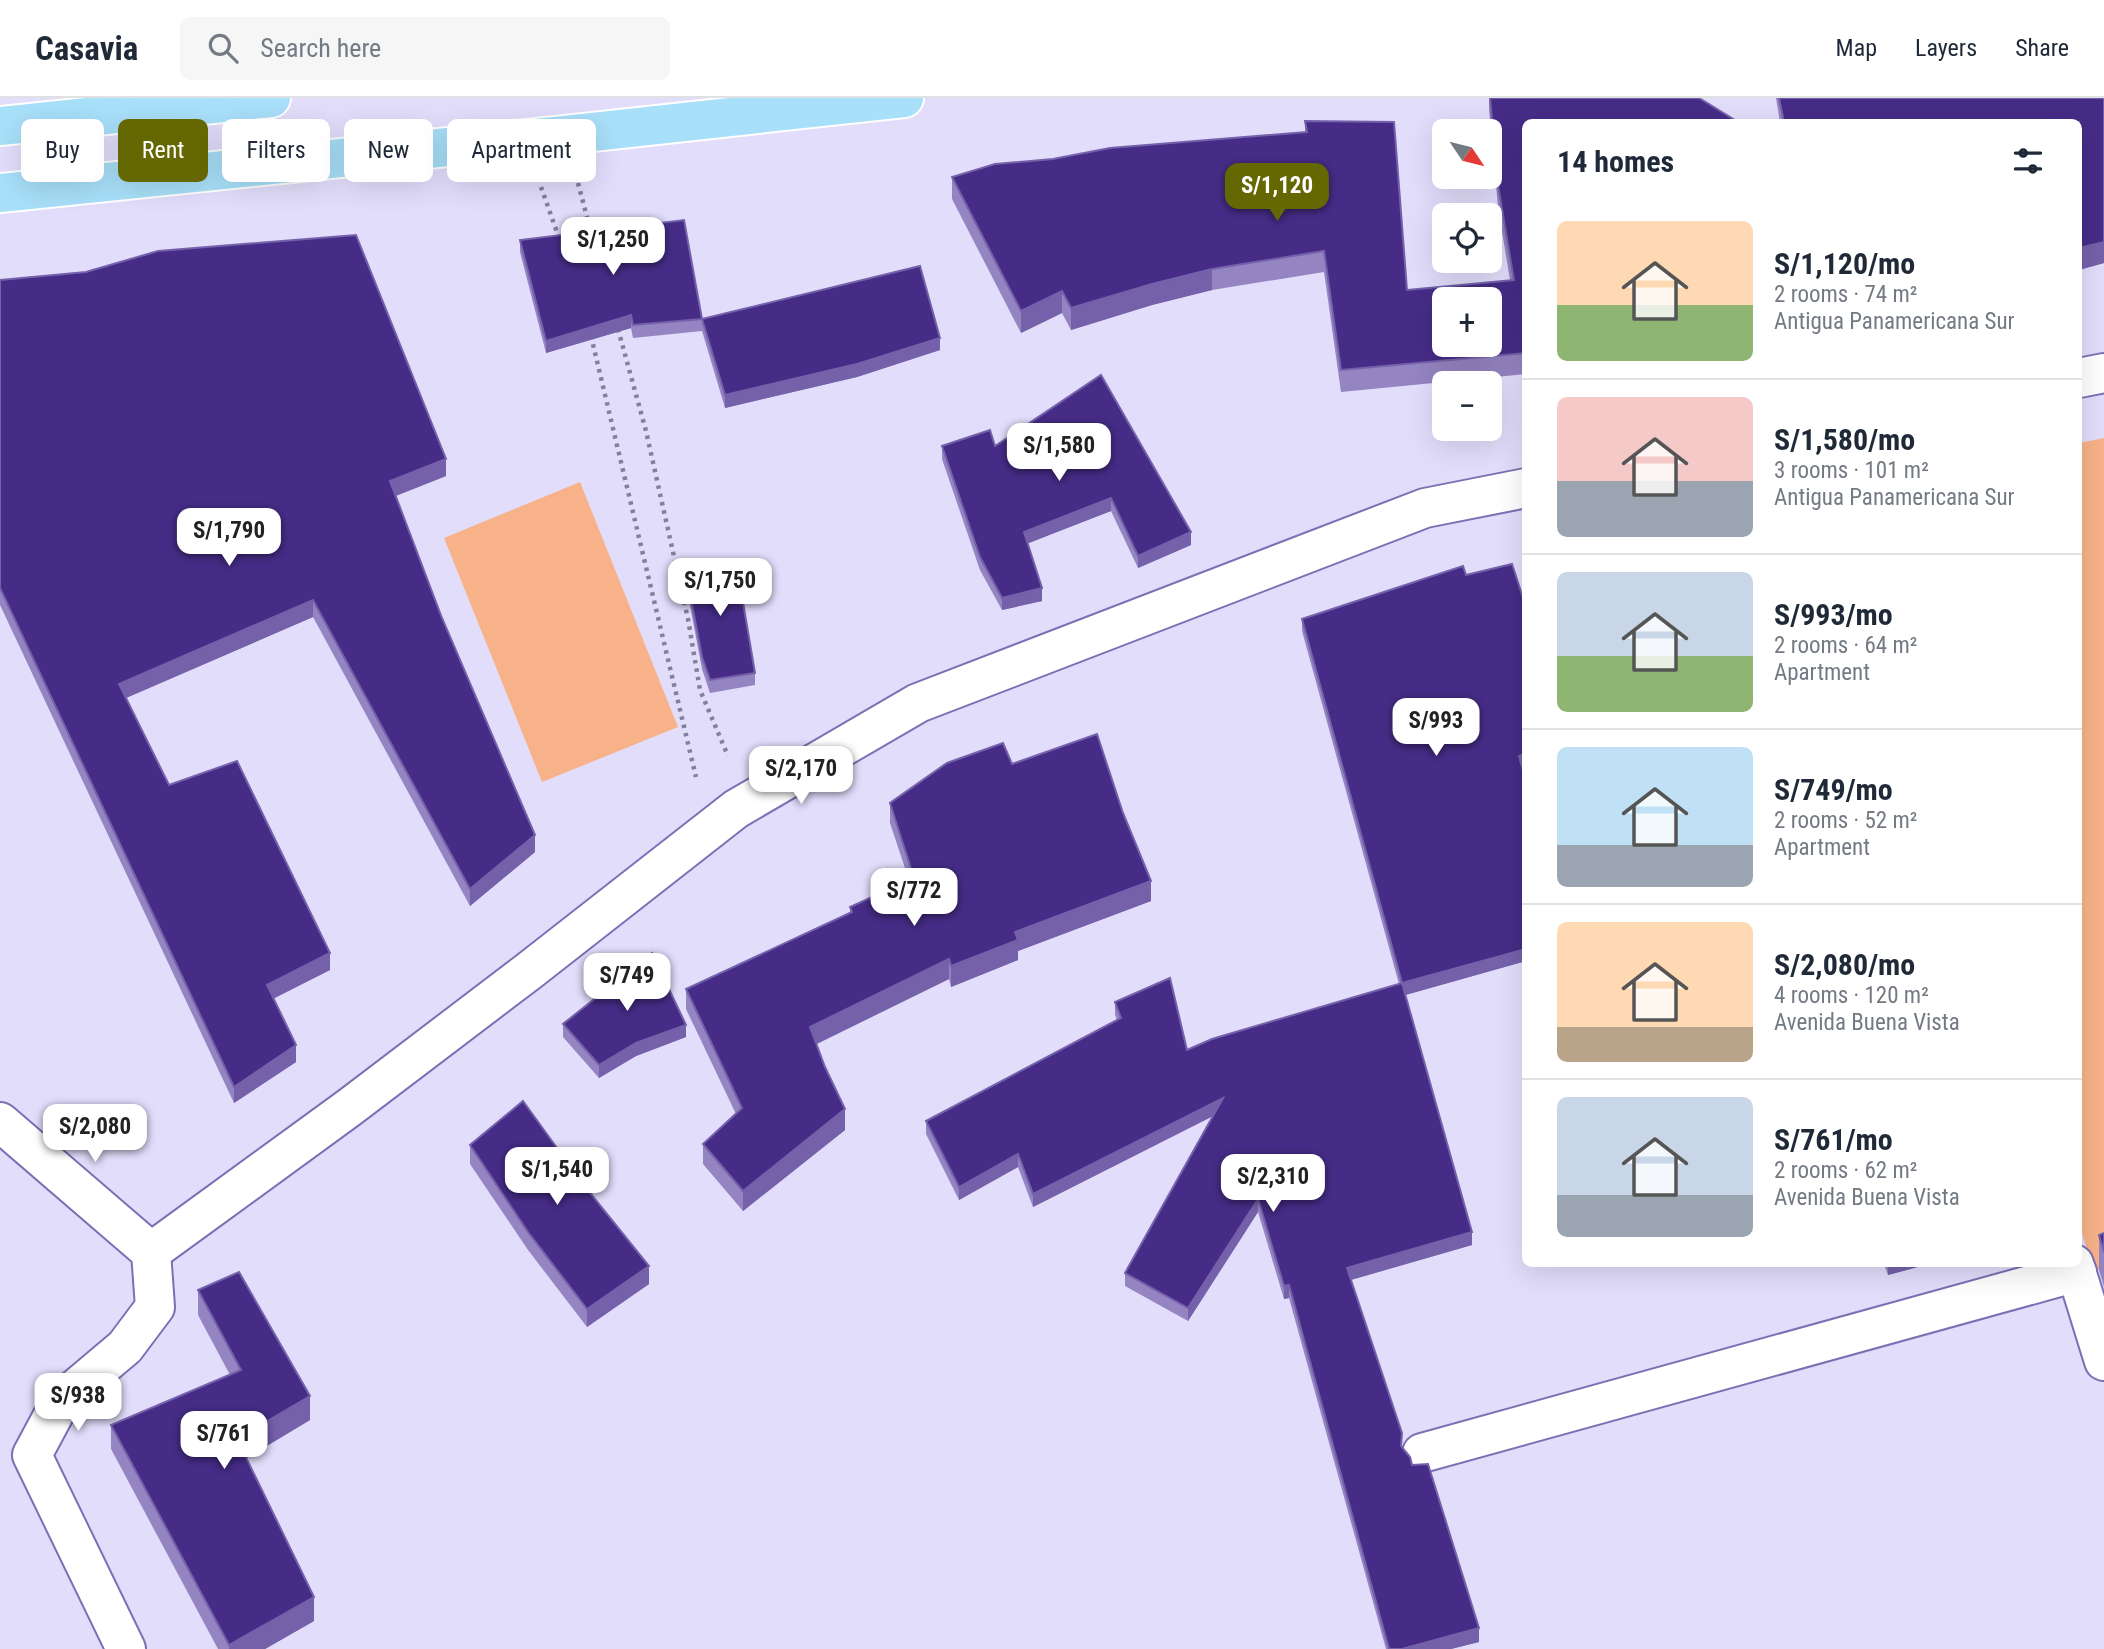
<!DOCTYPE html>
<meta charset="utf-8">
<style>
:root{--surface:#fff;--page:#f6f6f7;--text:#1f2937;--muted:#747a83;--line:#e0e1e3;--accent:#656702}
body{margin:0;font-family:"Roboto Condensed",sans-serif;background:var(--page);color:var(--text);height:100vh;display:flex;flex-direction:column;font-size:26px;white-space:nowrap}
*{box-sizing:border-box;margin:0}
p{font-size:23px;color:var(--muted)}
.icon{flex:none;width:38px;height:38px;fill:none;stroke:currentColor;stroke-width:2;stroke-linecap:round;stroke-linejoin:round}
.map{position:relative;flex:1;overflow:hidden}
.sheet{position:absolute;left:1522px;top:21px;width:560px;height:1148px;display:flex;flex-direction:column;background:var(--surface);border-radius:10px;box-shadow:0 7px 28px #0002}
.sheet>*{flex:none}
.guide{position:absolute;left:21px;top:21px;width:665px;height:63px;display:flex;gap:14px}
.needle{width:46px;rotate:125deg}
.tools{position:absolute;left:1432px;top:21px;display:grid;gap:14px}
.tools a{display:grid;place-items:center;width:70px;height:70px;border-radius:10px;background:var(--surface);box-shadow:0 7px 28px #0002;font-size:35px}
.price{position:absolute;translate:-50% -60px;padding:0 16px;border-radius:14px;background:#fff;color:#222;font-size:23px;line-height:46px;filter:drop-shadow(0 2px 4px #0008)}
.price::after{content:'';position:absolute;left:50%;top:42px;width:21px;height:16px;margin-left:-10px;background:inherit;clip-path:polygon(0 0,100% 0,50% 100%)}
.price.current{background:var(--accent);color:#fff}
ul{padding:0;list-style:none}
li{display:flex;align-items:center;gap:21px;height:175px;padding:0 35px}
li+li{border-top:2px solid var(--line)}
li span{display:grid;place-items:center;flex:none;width:196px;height:140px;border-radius:10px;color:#555}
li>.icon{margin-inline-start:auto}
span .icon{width:84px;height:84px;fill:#fffc;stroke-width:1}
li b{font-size:30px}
h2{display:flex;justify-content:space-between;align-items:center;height:84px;padding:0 35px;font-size:30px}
.chip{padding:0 24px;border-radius:10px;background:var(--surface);box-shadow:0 7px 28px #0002;font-size:24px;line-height:63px}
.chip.current{background:var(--accent);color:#fff}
header{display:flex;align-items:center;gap:42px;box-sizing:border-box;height:98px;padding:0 35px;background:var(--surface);border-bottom:2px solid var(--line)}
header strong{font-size:33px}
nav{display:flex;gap:38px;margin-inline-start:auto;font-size:24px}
.search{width:490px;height:63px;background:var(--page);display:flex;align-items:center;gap:18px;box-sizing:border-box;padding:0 24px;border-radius:10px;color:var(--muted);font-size:26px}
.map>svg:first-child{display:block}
.green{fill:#f8b289}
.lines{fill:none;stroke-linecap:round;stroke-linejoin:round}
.minor-casing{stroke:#7c70b4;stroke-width:42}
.major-casing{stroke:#fff;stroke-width:42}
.path{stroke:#837f9c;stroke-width:4.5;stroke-dasharray:3.5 5;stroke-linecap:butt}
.minor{stroke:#fff;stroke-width:38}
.major{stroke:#a8dff9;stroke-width:38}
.wall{fill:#9484c1}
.shaded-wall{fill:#7461aa}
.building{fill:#462c87;stroke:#7461aa;stroke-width:2;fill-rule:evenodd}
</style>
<header>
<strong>Casavia</strong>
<div class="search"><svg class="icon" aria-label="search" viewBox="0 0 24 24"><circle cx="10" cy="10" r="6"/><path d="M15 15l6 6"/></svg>Search here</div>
<nav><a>Map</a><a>Layers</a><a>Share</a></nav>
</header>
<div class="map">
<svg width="2104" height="1551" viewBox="0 0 2104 1551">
<rect width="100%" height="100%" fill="#e1ddfb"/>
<g class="green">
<polygon points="2104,340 2104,1170 2093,1174 2079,1124 2079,345"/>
<polygon points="580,384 678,629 542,684 444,440"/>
</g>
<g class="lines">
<g class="minor-casing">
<g id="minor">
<polyline points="2079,280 2104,275"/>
<polyline points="0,1024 151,1154 155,1209 125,1249 61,1303 32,1357 126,1551"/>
<polyline points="151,1154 350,1009 529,873 736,711 918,605 1425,410 1526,390"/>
<polyline points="2074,1166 2104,1263"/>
<polyline points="1422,1355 2077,1174"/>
</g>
</g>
<g class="major-casing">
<g id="major">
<polyline points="0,28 271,0"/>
<polyline points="0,95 565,37 904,0"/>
</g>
</g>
<g class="path">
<polyline points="578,85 592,138"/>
<polyline points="541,89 559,140"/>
<polyline points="618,231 646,333 688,521 700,592 728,658"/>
<polyline points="591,238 696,679"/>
</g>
<use href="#minor" class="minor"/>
<use href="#major" class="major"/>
</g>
<g class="wall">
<polygon points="1489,0 1699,0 1526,24 1526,279 1526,276 1341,294 1324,174 1212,192 1152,207 1071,232 1062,215 1021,235 952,101 952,79 1053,61 1305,34 1305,23 1407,192 1510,182 1498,109 1489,12"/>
<polygon points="1776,0 2104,0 2104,165 2079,172 2079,24 1780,24"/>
<polygon points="520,142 702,221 940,252 857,279 725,310 702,233 633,240 631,230 546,255 520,154"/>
<polygon points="0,182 446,378 396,398 442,520 535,754 470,808 313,519 126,600 169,687 330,872 273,900 296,964 234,1005 0,507"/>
<polygon points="1101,277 1191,447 1138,470 1111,413 1027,445 1042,503 1002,512 980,472 942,361 942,348 995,348"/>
<polygon points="684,464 755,575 755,587 710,595 702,571 684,476"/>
<polygon points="1302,521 1522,669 1526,683 1526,863 1405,897 1472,1147 1351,1182 1402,1349 1479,1544 1451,1551 1386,1551 1289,1200 1284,1201 1258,1114 1188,1223 1125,1188 1125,1175 1213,1018 1033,1109 1018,1069 959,1102 926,1036 926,1023 1117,922 1115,917 1115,904 1187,952 1399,886 1302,533"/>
<polygon points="1012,666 1151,803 1018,853 1018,862 951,889 949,881 817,946 845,1032 743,1113 703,1066 703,1046 736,1016 686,911 686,891 850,815 850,809 909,782 890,725 890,705"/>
<polygon points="563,926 686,939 636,958 599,980 563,939"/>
<polygon points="470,1047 649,1186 587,1229 528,1152 470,1066"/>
<polygon points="2104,1135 2104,1189 2099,1172 2099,1137"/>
<polygon points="1884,1166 1929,1166 1888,1177"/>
<polygon points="198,1192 310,1322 246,1360 314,1523 265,1551 218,1551 111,1351 111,1327 230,1277 198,1217"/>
</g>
<g class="shaded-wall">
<polygon points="2104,144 2104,165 2079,172 2079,150"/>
<polygon points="1212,171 1212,192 1152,207 1071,232 1071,210 1152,186"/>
<polygon points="1062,193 1062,215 1021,235 1021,213"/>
<polygon points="631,217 631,230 546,255 546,243"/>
<polygon points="940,240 940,252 857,279 725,310 725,297"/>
<polygon points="446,361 446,378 390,400 390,383"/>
<polygon points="1111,400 1111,413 1024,447 1024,434"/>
<polygon points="1191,434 1191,447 1138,470 1138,458"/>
<polygon points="1042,490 1042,503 1002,512 1002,500"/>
<polygon points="313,502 313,519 119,603 119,586"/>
<polygon points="1526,655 1526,668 1519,670 1519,658"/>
<polygon points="535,737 535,754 470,808 470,791"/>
<polygon points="1151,783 1151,803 1018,853 1018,862 951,889 951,868 1015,834"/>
<polygon points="1526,851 1526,863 1402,898 1402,885"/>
<polygon points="330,855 330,872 267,904 267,887"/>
<polygon points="949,861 949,881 810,949 810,929"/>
<polygon points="686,927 686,939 636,958 599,980 599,967 636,945"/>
<polygon points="296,947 296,964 234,1005 234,989"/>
<polygon points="1223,1000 1223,1013 1033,1109 1033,1096"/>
<polygon points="845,1011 845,1032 743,1113 743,1093"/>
<polygon points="1018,1056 1018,1069 959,1102 959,1089"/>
<polygon points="1258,1101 1258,1114 1188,1223 1188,1210"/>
<polygon points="1472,1134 1472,1147 1347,1183 1347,1170"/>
<polygon points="1888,1166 1929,1166 1888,1177"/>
<polygon points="649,1168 649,1186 587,1229 587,1211"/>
<polygon points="1289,1187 1289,1200 1284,1201 1284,1188"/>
<polygon points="310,1298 310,1322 237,1366 237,1341"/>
<polygon points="314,1499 314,1523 265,1551 229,1551 229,1547"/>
<polygon points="1479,1530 1479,1544 1451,1551 1402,1551"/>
</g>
<g class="building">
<path d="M1490,0H1699L1738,24H1526V258V255L1341,272L1324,153L1212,171L1152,186L1071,210L1062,193L1021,213L952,79L995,66L1053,61L1110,50L1307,34L1305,23L1394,24L1407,192L1514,182L1498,87ZM1444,201H1489V247H1444Z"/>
<polygon points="1779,0 2104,0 2104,144 2079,150 2079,24 1784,24"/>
<polygon points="684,122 702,221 633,227 631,217 546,243 520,142"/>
<polygon points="356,137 446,361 390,383 442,520 535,737 470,791 313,502 119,586 169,687 237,663 330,855 267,887 296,947 234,989 0,490 0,182 86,174 158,153"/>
<polygon points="920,168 940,240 857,266 725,297 702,221"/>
<polygon points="1101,277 1191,434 1138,458 1111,400 1024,434 1042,490 1002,500 980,459 942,348 990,332 995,348"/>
<polygon points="736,463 755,575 710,582 702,559 684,464"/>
<polygon points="1512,466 1526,509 1526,655 1519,658 1526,683 1526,851 1402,885 1302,521 1463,468 1466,477"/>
<polygon points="1097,636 1123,715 1151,783 1015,834 1018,842 951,868 949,861 810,929 825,969 845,1011 743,1093 703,1046 742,1010 686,891 852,814 850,809 914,780 890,705 947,665 1003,645 1012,666"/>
<polygon points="652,855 686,927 636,945 599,967 563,926"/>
<polygon points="1170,880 1187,952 1212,941 1402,885 1472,1134 1347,1170 1402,1335 1401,1348 1410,1359 1412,1367 1428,1366 1479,1530 1402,1551 1389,1551 1289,1187 1284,1188 1258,1101 1188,1210 1125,1175 1223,1000 1033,1096 1018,1056 959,1089 926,1023 1121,920 1115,904"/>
<polygon points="523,1003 586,1090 649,1168 587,1211 528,1134 470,1047"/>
<polygon points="2104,1135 2104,1154 2099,1137"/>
<polygon points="239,1174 310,1298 237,1341 314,1499 229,1547 111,1327 241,1272 198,1192"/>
</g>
</svg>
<div class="tools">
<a><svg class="needle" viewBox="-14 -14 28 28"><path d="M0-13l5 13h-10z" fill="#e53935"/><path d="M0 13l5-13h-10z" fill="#747a83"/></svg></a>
<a><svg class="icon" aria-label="locate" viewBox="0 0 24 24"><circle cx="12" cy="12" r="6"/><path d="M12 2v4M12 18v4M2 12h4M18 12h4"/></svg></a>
<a>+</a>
<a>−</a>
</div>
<b class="price current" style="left:1277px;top:125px">S/1,120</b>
<b class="price" style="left:613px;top:179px">S/1,250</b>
<b class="price" style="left:1059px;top:385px">S/1,580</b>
<b class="price" style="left:229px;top:470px">S/1,790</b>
<b class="price" style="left:720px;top:520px">S/1,750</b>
<b class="price" style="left:1436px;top:660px">S/993</b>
<b class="price" style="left:801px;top:708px">S/2,170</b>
<b class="price" style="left:914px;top:830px">S/772</b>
<b class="price" style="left:627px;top:915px">S/749</b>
<b class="price" style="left:95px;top:1066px">S/2,080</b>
<b class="price" style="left:557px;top:1109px">S/1,540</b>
<b class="price" style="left:1273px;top:1116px">S/2,310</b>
<b class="price" style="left:78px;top:1335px">S/938</b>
<b class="price" style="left:224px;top:1373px">S/761</b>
<div class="guide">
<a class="chip">Buy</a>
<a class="chip current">Rent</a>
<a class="chip">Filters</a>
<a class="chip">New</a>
<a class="chip">Apartment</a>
</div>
<section class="sheet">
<h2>14 homes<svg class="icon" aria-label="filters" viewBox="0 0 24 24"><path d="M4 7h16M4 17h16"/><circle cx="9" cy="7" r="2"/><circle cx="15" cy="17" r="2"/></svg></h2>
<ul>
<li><span style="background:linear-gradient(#ffd9b3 60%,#8fb573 0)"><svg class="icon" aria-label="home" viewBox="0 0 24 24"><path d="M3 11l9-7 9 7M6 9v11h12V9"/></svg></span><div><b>S/1,120/mo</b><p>2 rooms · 74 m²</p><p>Antigua Panamericana Sur</p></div></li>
<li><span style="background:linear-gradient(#f6c9c9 60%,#9aa5b1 0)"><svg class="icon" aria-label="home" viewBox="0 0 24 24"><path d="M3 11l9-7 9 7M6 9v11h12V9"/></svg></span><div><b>S/1,580/mo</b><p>3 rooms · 101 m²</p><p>Antigua Panamericana Sur</p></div></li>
<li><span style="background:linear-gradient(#c9d6e8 60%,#8fb573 0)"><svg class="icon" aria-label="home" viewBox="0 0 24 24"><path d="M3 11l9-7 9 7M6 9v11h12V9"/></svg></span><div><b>S/993/mo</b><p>2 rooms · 64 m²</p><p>Apartment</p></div></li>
<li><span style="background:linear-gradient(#bfe0f5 70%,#9aa5b1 0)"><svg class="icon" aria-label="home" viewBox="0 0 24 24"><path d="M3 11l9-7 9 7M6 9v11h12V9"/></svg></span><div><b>S/749/mo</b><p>2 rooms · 52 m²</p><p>Apartment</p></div></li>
<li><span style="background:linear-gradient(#ffd9b3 75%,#b9a48a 0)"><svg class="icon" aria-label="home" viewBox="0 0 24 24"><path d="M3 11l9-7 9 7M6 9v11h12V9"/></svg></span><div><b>S/2,080/mo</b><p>4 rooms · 120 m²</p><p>Avenida Buena Vista</p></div></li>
<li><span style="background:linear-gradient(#c9d6e8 70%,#9aa5b1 0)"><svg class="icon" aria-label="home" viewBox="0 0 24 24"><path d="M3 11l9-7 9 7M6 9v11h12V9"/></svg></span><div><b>S/761/mo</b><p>2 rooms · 62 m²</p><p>Avenida Buena Vista</p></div></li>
</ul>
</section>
</div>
